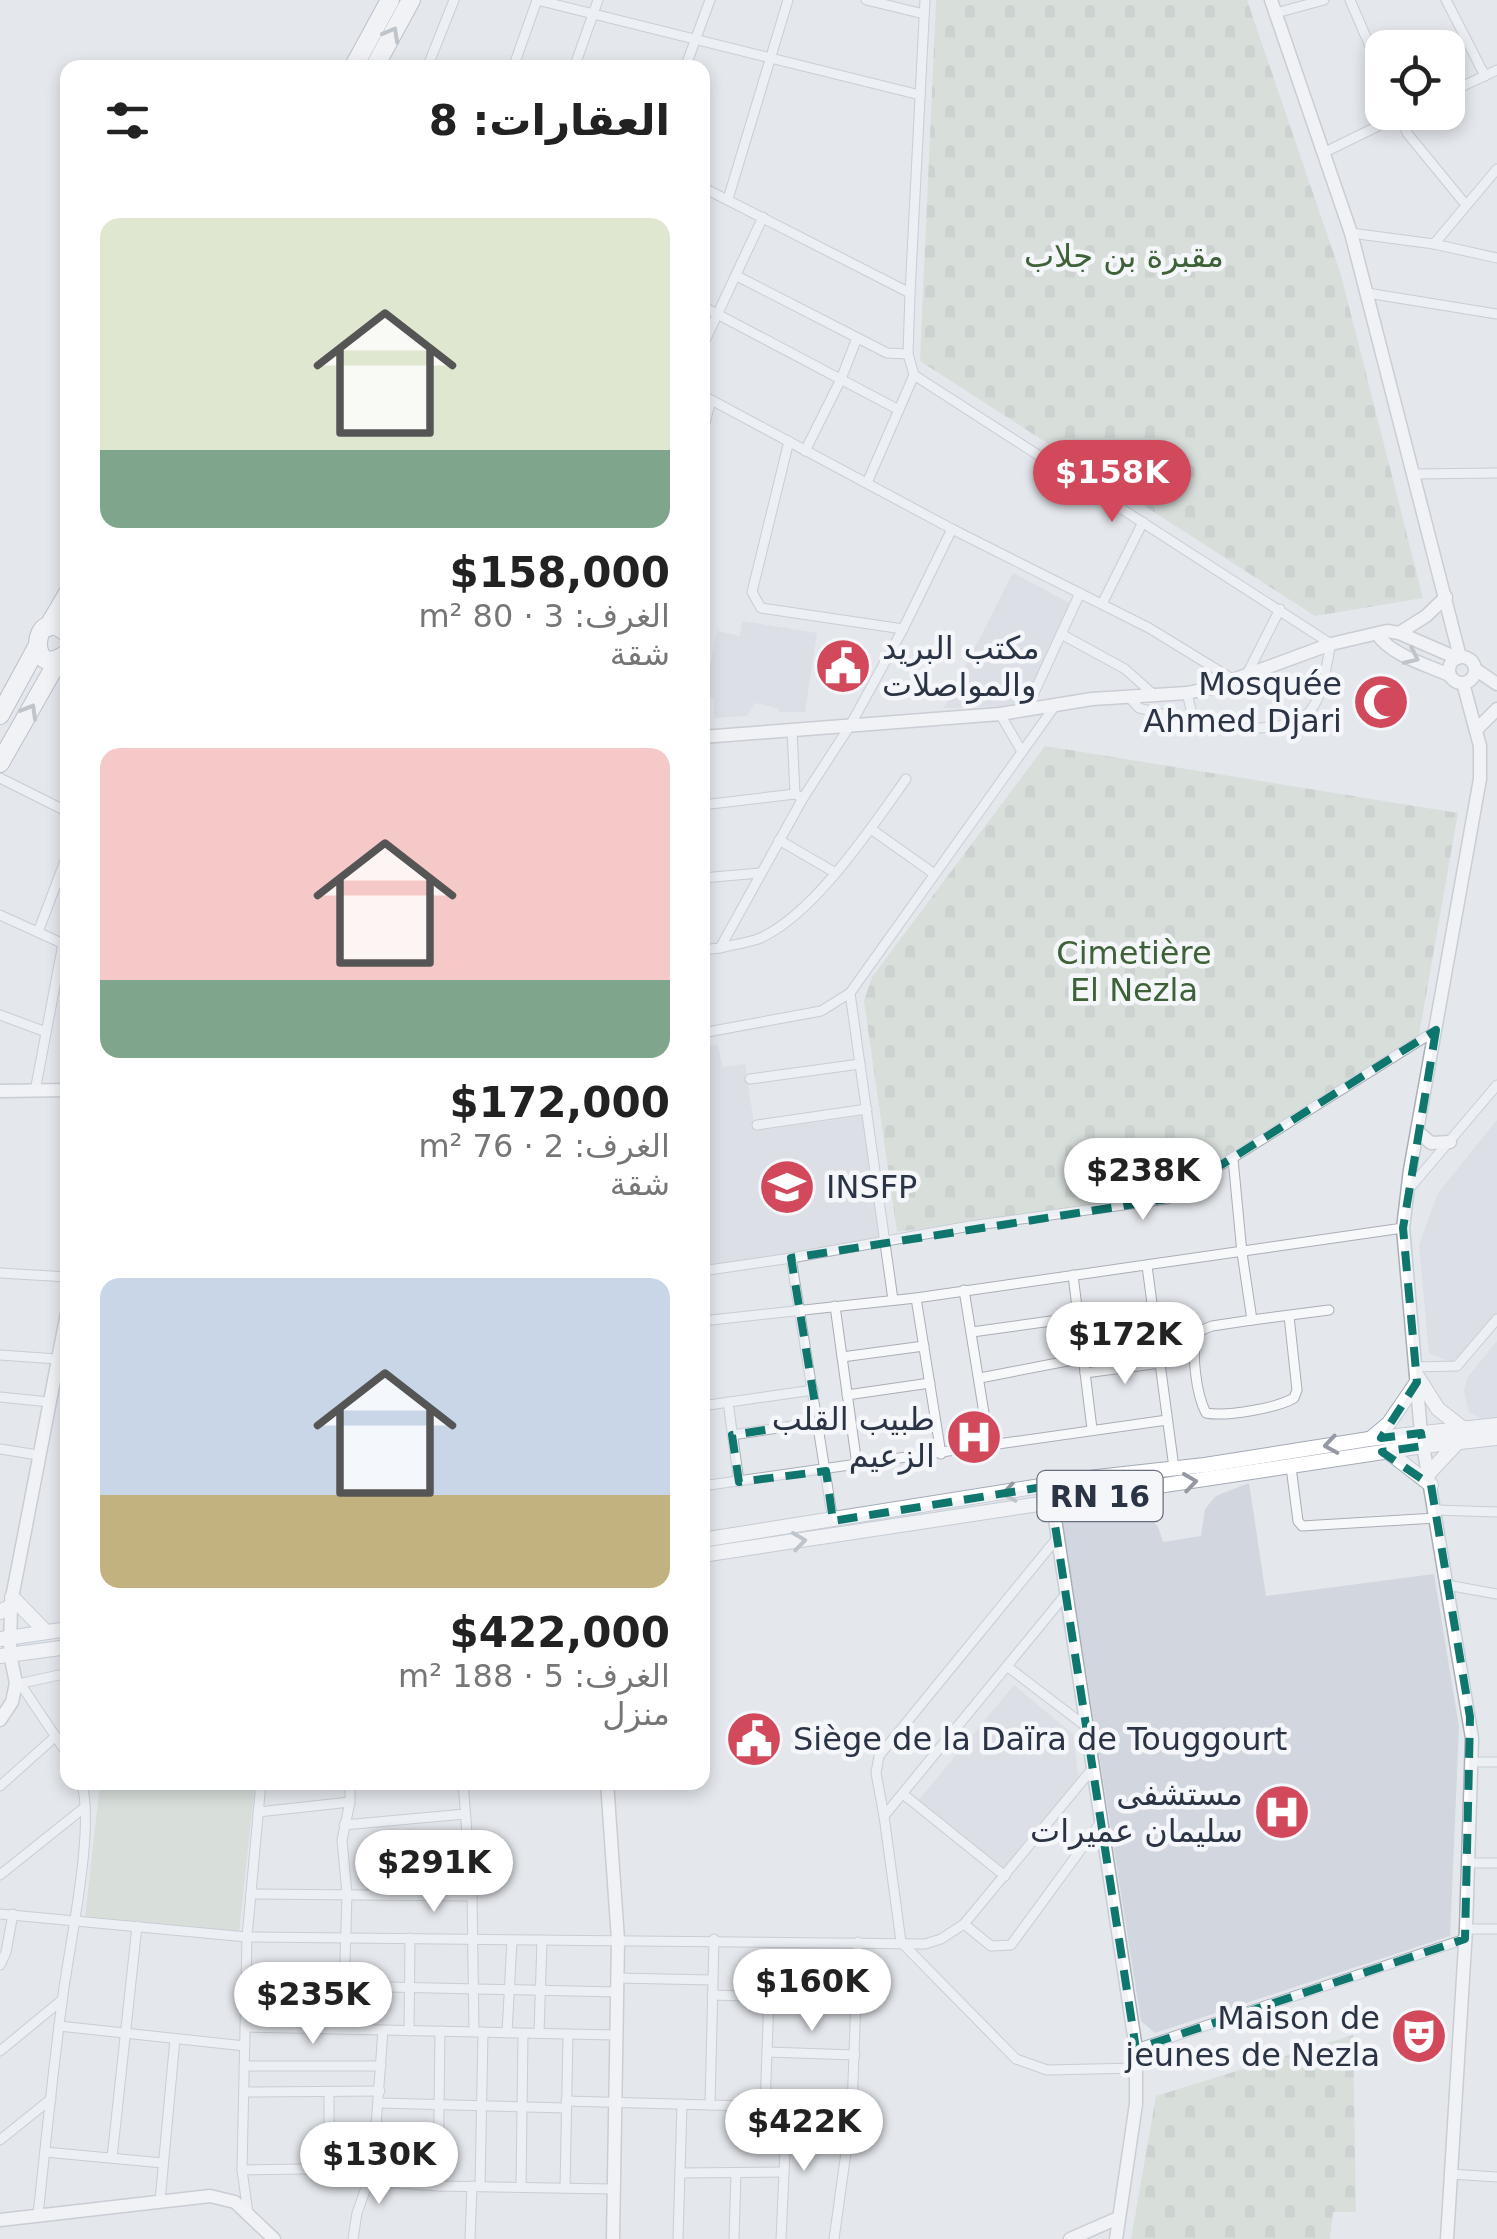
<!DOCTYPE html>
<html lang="ar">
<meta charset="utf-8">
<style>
:root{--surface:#fff;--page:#f2f2f2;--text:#222;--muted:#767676;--accent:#d1495b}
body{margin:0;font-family:"DejaVu Sans","Noto Naskh Arabic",sans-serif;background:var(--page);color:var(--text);direction:rtl;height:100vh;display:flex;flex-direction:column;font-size:38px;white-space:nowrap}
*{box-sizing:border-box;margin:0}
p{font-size:32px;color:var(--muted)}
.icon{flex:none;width:55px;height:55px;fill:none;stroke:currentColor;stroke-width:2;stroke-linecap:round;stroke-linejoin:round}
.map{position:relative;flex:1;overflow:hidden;direction:ltr}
.details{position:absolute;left:60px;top:60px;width:650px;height:1730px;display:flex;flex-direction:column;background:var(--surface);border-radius:20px;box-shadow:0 5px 15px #0003;direction:rtl}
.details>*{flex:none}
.buttons{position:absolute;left:1365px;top:30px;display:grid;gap:20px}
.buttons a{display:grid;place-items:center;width:100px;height:100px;border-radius:20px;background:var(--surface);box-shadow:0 5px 15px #0003;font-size:50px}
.price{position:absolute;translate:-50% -85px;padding:0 22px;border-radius:35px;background:#fff;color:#222;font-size:32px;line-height:65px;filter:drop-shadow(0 2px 5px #0008)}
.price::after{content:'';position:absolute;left:50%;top:60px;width:30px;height:22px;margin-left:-15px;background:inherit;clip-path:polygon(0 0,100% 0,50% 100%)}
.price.selected{background:var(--accent);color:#fff}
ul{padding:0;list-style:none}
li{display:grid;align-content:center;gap:20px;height:530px;padding:0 40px}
li span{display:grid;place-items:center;height:310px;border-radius:20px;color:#555}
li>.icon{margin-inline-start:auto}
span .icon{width:180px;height:180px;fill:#fffc;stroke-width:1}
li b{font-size:42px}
h2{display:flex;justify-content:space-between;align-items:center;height:120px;padding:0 40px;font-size:42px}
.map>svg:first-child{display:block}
.built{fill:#d2d6de}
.cemetery{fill:url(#cemetery-stones)}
.garden{fill:#c9d6c5}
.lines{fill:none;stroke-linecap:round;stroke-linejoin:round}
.street-casing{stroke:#a9aeb7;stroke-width:11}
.secondary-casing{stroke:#a9aeb7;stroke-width:15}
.primary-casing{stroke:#a3abb8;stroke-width:16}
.highway-casing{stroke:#8b94a3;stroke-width:20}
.street{stroke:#f7f8fa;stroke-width:9}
.secondary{stroke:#fff;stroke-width:12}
.primary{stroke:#fff;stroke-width:14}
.highway{stroke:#fff;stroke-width:18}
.oneway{stroke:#959aa2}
.marked{fill:none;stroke:#0f766e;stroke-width:8;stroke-dasharray:20 12;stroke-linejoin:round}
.labels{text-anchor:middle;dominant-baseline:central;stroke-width:9;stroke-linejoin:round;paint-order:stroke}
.shield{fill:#f4f6f9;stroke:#676e7b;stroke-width:2.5}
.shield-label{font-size:30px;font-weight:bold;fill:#2b3445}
.park-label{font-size:32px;fill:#3f6138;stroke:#f4f6f9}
.poi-label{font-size:32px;fill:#2b3445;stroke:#f4f6f9;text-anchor:end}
</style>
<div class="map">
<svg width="1497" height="2239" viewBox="0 0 1497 2239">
<defs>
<pattern id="cemetery-stones" width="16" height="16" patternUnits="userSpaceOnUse" patternTransform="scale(2.5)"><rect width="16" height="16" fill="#c9d6c5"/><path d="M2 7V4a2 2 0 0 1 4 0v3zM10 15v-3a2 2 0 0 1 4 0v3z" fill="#adb8ab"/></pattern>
</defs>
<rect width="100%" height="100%" fill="#e4e7ec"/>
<g class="built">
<polygon points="1013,573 1073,605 1026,701 1013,706 944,708"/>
<polygon points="742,621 817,633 805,712 780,712 777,708 755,703 747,716 714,718 714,698 704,696 717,631 740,636"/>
<polygon points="718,1045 722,1067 745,1064 755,1131 862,1116 880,1242 703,1267 702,1047"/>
<polygon points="1497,1120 1497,1313 1456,1365 1429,1353 1419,1245 1438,1193"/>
<polygon points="1497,1341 1497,1418 1483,1420 1469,1412 1464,1390 1468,1377"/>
<polygon points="1249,1483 1266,1596 1434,1574 1459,1727 1450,1936 1155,2033 1141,2021 1061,1512 1124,1502 1137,1506 1148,1515 1158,1527 1163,1542 1201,1536 1205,1509 1216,1496"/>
<polygon points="1014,1685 1073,1734 1079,1781 1004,1871 918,1801"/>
</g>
<g class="cemetery">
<polygon points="936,0 1247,0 1341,275 1423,598 1315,616 920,361"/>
<polygon points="1045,746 1458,813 1419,1035 1168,1195 897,1232 864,1001 872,977"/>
<polygon points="1353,2035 1356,2212 1333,2212 1330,2239 1131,2239 1156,2096"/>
</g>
<polygon class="garden" points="100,1783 255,1783 239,1933 85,1917"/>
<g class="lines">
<g class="street-casing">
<g id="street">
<polyline points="866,0 924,14"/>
<path d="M925,0L910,293L908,354L914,375L1331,644C1326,664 1324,696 1309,712C1288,734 1221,730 1194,722L1187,693"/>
<polyline points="1350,0 1382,74"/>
<polyline points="1446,0 1485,76"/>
<polyline points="1276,13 1324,0"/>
<polyline points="427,68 454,0"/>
<polyline points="513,68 537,0 920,95"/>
<polyline points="574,68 598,0"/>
<polyline points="685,68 710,0"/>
<polyline points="1448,93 1497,70"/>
<polyline points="1400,112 1407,133 1466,205"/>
<polyline points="1325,152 1407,112"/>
<polyline points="702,187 910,293"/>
<polyline points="728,199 788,0"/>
<polyline points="1351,233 1434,244 1497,258"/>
<polyline points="1434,244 1497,169"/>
<polyline points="737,276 887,353 908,354"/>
<polyline points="1367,293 1497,314"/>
<polyline points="702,306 899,410"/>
<polyline points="702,347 763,217"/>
<polyline points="702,395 952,529 1149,628 1234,680"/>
<polyline points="702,434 711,400"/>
<polyline points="789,441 752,592 761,608 903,629"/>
<polyline points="805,451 841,379 857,338"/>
<polyline points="1415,474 1497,473"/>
<polyline points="867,483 914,375"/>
<polyline points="1102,604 1143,522"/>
<polyline points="1061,634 1125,669 1153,694"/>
<polyline points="1247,674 1280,609"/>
<polyline points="1128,696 1139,708 1194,722"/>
<polyline points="1027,708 1080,593"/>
<polyline points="1000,714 1021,750"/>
<polyline points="792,730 795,794"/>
<polyline points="0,778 68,812"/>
<polyline points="702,805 795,794 803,798"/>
<polyline points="871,829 933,873"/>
<polyline points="779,840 834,872"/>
<polyline points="702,878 760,873"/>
<polyline points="0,915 66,945"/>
<polyline points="38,932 68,853"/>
<path d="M720,948C732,945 746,943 758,939C812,917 872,827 906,779"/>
<polyline points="702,950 720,948 803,798 851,724 903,629 952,529"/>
<polyline points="850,993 893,1300"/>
<polyline points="0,1015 46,1032"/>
<polyline points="702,1033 821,1011 850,993 1057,703"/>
<polyline points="750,1079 860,1064"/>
<polyline points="35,1091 63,944"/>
<polyline points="757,1125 867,1109"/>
<polyline points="1233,1159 1242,1253 1252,1320 1329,1310"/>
<polyline points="1408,1190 1497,1085"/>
<polyline points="791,1258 970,1226 1167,1199 1435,1031"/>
<polyline points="1147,1266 1174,1468"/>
<polyline points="702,1271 791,1258 833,1521"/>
<polyline points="0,1273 68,1277"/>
<polyline points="1073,1275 1092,1429"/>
<polyline points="964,1290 989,1444"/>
<polyline points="916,1298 941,1454"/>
<polyline points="835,1306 857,1465"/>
<path d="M1252,1320L1212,1326L1197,1332C1191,1352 1196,1394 1206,1413C1226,1417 1277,1408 1294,1398L1297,1390L1289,1316"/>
<polyline points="702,1321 916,1298 1403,1228"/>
<polyline points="972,1332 1152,1307"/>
<polyline points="0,1355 57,1359"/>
<polyline points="842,1357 924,1346"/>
<polyline points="1416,1367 1457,1366 1497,1319"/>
<polyline points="1085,1373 1160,1363"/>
<polyline points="980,1378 1083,1358"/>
<polyline points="847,1395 930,1383"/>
<polyline points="0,1397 49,1402"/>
<polyline points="728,1402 739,1482"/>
<polyline points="702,1406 813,1390"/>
<polyline points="732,1435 818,1422"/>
<polyline points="0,1449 38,1455"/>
<polyline points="1291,1467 1298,1521 1302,1526 1436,1518"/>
<polyline points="702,1486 1167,1420"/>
<polyline points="1435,1510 1497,1512"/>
<polyline points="1447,1585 1497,1594"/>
<polyline points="1066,1594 884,1816 901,1942 1016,2059 1047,2070 1137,2068"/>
<polyline points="1008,1667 1088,1728"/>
<polyline points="18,1684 68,1673"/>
<polyline points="21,1685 68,1755"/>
<polyline points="1472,1762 1497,1762"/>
<polyline points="0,1786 56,1736"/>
<polyline points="903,1794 1005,1876"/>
<polyline points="350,1802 350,1782"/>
<polyline points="258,1812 350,1802 342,1840 347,1894 343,2029"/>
<polyline points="884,1816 876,1773 879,1756 1058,1537"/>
<polyline points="344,1825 465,1814"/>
<polyline points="1467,1863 1497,1863"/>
<polyline points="0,1875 85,1807"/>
<polyline points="251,1894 472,1896 463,1782"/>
<polyline points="472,1896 474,2031"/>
<polyline points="0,1914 247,1937 925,1944 941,1939 964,1924 1093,1768"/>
<polyline points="964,1924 991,1946 1011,1945 1101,1822"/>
<polyline points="1466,1929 1497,1929"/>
<polyline points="0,1965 6,1952 13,1914"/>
<polyline points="617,1978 712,1980"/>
<polyline points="344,1986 616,1992"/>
<polyline points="712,1995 856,1999"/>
<polyline points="59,2026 245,2046"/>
<polyline points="246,2027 614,2035"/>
<polyline points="409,2031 410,1938"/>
<polyline points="507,2033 512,1940"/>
<polyline points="539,2033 542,1940"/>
<polyline points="1136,2049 1465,1939"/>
<polyline points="0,2051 62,2000"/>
<polyline points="767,2052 855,2055"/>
<polyline points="244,2066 381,2066"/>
<polyline points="244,2092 380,2091"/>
<polyline points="566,2101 852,2109"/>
<polyline points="380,2103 566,2108"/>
<polyline points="710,2105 714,1939"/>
<polyline points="765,2106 769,1998"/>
<polyline points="0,2140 51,2099"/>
<polyline points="45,2152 163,2163"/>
<polyline points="112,2158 137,1926"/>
<polyline points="329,2168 329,2092"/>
<polyline points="242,2170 373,2168"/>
<polyline points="680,2173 784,2172"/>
<polyline points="1450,2174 1497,2177"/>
<polyline points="369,2181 438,2186 612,2189"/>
<polyline points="438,2186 440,2031"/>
<polyline points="480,2186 483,2032"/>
<polyline points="521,2187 523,2034"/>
<polyline points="565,2188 568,2034"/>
<polyline points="160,2201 175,2039"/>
<polyline points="248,2213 242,2170 247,1937 261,1782"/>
<path d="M38,2215C46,2142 53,2068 63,1995C69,1947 96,1824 81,1782"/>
<polyline points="353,2239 357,2213 373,2168 383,2030"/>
<polyline points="470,2239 472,2186"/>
<polyline points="678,2239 682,2104"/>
<polyline points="734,2239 736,2173"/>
<polyline points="781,2239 787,2107"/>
<polyline points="834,2239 852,2109 858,1942"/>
</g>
</g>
<g class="secondary-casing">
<g id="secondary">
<polyline points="1271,0 1351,233 1460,657"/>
<polyline points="1399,633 1426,616 1446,597"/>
<path d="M1378,635C1391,655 1427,665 1449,675"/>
<circle cx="1462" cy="670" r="13"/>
<polyline points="1475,669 1497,684"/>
<polyline points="1476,730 1497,709"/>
<polyline points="702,737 1000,714 1092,699 1187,693 1211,688 1331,644 1387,631 1399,633 1457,658"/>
<polyline points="0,1091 68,1090"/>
<polyline points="1418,1132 1431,1143 1450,1142"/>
<polyline points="1051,1493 1136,2049 1136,2104 1116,2239"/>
<polyline points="0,1720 12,1702 16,1683 10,1654 11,1603 68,1308"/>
<polyline points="607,1782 618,1940 613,2239"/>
<polyline points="0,2220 210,2196 235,2202 274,2239"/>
<polyline points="1070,2239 1118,2218"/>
<polyline points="1447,2239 1466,1929 1472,1738 1421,1433 1403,1228 1410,1170 1480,779 1480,746 1463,683"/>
</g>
</g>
<g class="primary-casing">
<g id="primary">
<polyline points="1417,1376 1438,1409 1465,1430"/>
<polyline points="1370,1439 1389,1423 1417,1382"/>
<polyline points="1387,1451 1431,1485"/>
<polyline points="1429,1473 1457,1443"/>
<polyline points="702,1540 1097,1477 1205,1465 1369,1439 1497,1425"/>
<polyline points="702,1555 1423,1446 1497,1438"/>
<polyline points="12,1597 46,1632"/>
<polyline points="0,1612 11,1606"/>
<polyline points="0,1639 68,1629"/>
<polyline points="0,1656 68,1647"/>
</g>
</g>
<g class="highway-casing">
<g id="highway">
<polyline points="353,68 390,0"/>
<polyline points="374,68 411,0"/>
<polyline points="48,627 68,593"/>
<path d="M66,654C26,684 31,599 68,634"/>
<polyline points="0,715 37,647"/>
<polyline points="0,763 59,659"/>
</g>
</g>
<use href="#street" class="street"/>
<use href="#secondary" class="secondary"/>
<use href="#primary" class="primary"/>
<use href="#highway" class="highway"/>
</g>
<defs><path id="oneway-chevron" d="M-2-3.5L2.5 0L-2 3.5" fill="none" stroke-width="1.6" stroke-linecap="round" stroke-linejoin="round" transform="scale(2.5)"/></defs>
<g class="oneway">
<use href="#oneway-chevron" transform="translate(392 34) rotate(-61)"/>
<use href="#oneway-chevron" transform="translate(1412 657) rotate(25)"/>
<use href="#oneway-chevron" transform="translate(30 711) rotate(-60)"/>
<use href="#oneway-chevron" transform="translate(1331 1445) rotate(171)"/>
<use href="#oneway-chevron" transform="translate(1190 1482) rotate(-8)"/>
<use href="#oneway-chevron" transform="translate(1009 1493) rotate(170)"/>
<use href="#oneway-chevron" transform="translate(799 1541) rotate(-8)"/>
</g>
<path d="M0 0H1497V2239H0ZM1436,1030L1403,1228L1417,1382L1381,1438L1421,1433L1423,1446L1382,1452L1431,1485L1470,1717L1465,1939L1136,2049L1049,1486L833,1521L826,1471L739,1482L732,1435L818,1422L791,1258L1167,1199Z" fill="#e4e7ec" fill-opacity=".55" fill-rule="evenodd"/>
<path class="marked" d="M1436,1030L1403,1228L1417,1382L1381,1438L1421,1433L1423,1446L1382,1452L1431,1485L1470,1717L1465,1939L1136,2049L1049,1486L833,1521L826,1471L739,1482L732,1435L818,1422L791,1258L1167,1199Z"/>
<defs>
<g id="civic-disc" transform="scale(2.875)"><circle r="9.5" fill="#d1495b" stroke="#f4f6f9"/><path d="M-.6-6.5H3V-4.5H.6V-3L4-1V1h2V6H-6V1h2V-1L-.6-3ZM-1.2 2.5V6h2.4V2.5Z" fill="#fff"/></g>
<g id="mosque-disc" transform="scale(2.875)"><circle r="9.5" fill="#d1495b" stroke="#f4f6f9"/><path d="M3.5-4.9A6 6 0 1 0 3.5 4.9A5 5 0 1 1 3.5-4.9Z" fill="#fff"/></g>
<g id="university-disc" transform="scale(2.875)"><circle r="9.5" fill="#d1495b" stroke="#f4f6f9"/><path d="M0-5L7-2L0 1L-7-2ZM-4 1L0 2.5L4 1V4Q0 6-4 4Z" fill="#fff"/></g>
<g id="hospital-disc" transform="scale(2.875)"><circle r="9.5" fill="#d1495b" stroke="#f4f6f9"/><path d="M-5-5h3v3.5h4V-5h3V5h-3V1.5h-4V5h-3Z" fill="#fff"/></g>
<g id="theatre-disc" transform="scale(2.875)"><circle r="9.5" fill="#d1495b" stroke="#f4f6f9"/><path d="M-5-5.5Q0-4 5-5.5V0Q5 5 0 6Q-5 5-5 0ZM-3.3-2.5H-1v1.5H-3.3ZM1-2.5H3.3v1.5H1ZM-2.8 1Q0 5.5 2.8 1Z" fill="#fff"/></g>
</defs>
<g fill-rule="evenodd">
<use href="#civic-disc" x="843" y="666"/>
<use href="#mosque-disc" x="1381" y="702"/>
<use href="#university-disc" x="787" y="1187"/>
<use href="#hospital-disc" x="974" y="1437"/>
<use href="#civic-disc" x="754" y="1739"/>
<use href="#hospital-disc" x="1282" y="1812"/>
<use href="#theatre-disc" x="1419" y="2036"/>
</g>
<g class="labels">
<rect class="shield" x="1037.5" y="1471" width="125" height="50" rx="8"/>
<g class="shield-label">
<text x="1100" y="1496">RN 16</text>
</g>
<g class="park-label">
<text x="1124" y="256">مقبرة بن جلاب</text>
<text x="1134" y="953">Cimetière<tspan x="1134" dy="37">El Nezla</tspan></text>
</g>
<g class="poi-label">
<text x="882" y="648" text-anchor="start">مكتب البريد<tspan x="882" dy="37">والمواصلات</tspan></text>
<text x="1342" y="684">Mosquée<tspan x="1342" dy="37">Ahmed Djari</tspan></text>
<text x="826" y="1187" text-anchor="start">INSFP</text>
<text x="935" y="1419">طبيب القلب<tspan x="935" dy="37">الزعيم</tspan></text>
<text x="793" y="1739" text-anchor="start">Siège de la Daïra de Touggourt</text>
<text x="1243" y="1794">مستشفى<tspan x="1243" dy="37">سليمان عميرات</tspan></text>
<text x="1380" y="2018">Maison de<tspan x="1380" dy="37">jeunes de Nezla</tspan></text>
</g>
</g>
</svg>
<div class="buttons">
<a><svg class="icon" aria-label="locate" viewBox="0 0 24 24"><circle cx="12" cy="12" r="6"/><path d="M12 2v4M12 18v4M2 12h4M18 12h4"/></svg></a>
</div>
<b class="price selected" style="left:1112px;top:525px">$158K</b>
<b class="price" style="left:1143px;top:1223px">$238K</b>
<b class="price" style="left:1125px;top:1387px">$172K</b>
<b class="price" style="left:434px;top:1915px">$291K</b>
<b class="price" style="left:812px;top:2034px">$160K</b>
<b class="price" style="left:313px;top:2047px">$235K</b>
<b class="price" style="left:804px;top:2174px">$422K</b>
<b class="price" style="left:379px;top:2207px">$130K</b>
<section class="details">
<h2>العقارات: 8<svg class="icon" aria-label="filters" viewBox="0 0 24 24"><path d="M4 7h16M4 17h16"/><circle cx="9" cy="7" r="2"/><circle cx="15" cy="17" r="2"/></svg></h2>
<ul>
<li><span style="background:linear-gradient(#dfe7d0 75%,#7fa58c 0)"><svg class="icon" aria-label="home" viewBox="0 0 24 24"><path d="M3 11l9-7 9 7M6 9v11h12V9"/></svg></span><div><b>$158,000</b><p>الغرف: 3 · 80 m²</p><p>شقة</p></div></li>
<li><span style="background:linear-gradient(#f6c9c9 75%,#7fa58c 0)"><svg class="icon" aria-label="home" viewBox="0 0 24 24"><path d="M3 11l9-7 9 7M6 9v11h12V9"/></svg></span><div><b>$172,000</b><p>الغرف: 2 · 76 m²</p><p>شقة</p></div></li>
<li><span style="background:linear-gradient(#c9d6e8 70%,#c2b280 0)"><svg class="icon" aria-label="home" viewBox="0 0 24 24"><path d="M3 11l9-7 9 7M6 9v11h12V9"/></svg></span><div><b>$422,000</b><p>الغرف: 5 · 188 m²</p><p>منزل</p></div></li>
</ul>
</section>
</div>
